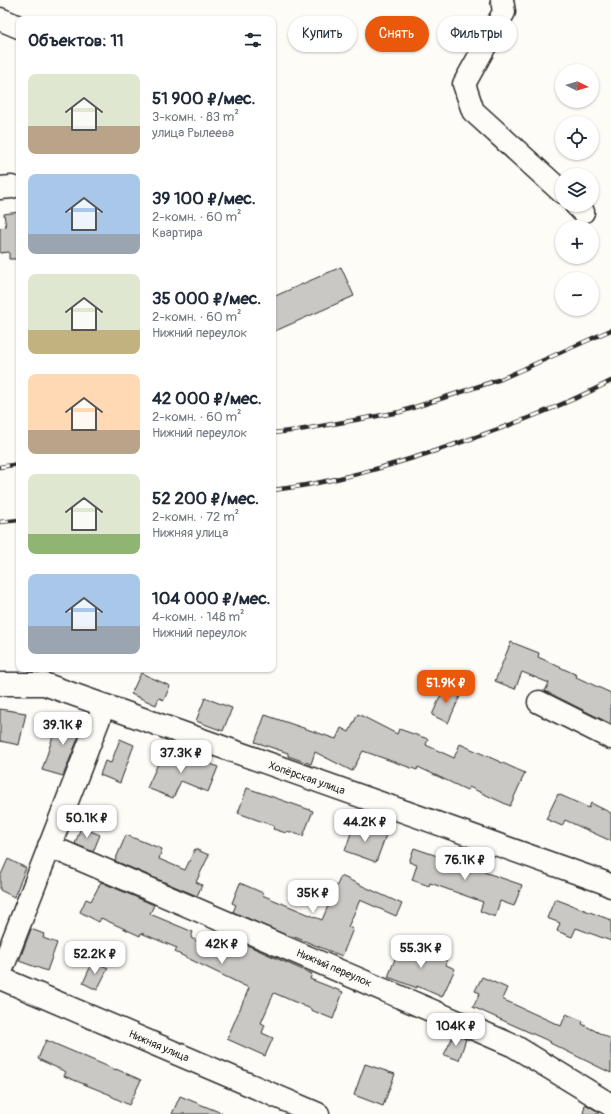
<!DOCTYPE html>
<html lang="ru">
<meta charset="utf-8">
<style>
:root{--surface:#fff;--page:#f6f6f7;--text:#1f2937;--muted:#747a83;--accent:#ea580c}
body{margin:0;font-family:Pangolin,sans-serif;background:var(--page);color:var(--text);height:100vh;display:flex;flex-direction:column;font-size:15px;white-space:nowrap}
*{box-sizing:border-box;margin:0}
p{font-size:13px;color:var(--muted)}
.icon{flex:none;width:22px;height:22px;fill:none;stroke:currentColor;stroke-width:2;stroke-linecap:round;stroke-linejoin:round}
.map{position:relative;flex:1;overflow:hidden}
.drawer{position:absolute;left:16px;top:16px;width:260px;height:656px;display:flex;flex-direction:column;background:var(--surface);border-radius:8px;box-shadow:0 1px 3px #0004}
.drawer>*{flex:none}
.hud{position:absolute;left:288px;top:16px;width:263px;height:36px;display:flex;gap:8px}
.needle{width:26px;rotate:95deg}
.controls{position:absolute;left:555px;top:64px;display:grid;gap:8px}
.controls a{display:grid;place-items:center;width:44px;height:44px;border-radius:50%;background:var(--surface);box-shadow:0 1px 3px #0004;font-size:20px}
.price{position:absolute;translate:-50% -34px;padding:0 9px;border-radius:8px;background:#fff;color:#222;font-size:13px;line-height:26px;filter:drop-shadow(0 1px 2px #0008)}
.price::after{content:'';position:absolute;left:50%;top:24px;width:12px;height:9px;margin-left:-6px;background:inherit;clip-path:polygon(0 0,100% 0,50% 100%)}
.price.current{background:var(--accent);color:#fff}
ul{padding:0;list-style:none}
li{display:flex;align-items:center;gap:12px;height:100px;padding:0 12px}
li span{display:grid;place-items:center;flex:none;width:112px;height:80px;border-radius:8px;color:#555}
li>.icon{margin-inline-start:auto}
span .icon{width:48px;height:48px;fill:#fffc;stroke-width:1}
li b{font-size:17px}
h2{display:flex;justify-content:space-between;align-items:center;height:48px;padding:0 12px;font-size:17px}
.chip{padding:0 14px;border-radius:18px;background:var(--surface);box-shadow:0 1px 3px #0004;font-size:14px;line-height:36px}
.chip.current{background:var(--accent);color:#fff}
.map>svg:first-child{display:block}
.building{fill:#c9c8c4;stroke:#2b2b2b}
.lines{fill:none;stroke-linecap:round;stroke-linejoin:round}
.minor-casing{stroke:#2b2b2b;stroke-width:25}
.minor{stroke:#fdfcf7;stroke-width:22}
.rail-casing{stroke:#2b2b2b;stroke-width:4.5}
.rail{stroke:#fdfcf7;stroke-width:3;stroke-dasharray:9;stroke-linecap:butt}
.labels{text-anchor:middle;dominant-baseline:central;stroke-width:3.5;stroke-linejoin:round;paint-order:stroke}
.street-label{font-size:11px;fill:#2b2b2b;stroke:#fdfcf7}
</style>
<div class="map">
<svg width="611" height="1114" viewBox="0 0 611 1114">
<rect width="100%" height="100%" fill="#fdfcf7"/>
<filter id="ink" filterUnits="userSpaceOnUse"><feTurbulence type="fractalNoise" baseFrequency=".025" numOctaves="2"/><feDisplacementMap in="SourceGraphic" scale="8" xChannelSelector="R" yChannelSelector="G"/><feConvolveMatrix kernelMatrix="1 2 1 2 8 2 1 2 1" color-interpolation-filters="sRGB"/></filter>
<g filter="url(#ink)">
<g class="building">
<polygon points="19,212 19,259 9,259 9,252 0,253 0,228 6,227 4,214"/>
<polygon points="341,267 354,296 273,332 273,297"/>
<polygon points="511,642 539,653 538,657 577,675 576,677 611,693 611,724 545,691 549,683 522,672 515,689 495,681"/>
<polygon points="141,673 170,686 164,700 159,698 156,705 131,694"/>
<polygon points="445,686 461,694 448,723 432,715"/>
<polygon points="205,698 232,708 223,731 196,721"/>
<polygon points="0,709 26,713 19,745 0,741"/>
<polygon points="358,714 397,734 399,729 428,739 426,745 454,758 460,744 525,773 510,806 469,787 467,790 418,767 417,770 363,751 352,771 315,752 311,764 288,756 288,753 255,742 265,715 336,739 341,728 349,732"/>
<polygon points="72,717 85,721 63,776 42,770 58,721 69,724"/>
<polygon points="120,739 134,745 120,783 100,775 105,761 111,763"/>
<polygon points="172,750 196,760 197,758 218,767 208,792 181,781 173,798 147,788 162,755 169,758"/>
<polygon points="247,788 313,811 303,836 287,831 286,833 273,829 274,826 238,813"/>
<polygon points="558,794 589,808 591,803 611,813 611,841 565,820 562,826 546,819"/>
<polygon points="354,824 386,835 376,862 345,851"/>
<polygon points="81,827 100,835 93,852 75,844"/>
<polygon points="126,835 162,849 159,859 185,870 195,849 209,855 196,882 202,885 197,896 115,861"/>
<polygon points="414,848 522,885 514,906 500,901 495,917 480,911 483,902 430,883 429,886 412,880 417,865 409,862"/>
<polygon points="8,859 26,868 14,897 0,890 0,877"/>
<polygon points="341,876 402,904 396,916 360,900 348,927 353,929 342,956 292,936 291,937 233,912 236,905 232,903 240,883 263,893 262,895 322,920"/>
<polygon points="101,882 154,905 150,914 193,932 191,938 226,955 233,939 312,974 310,979 343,992 333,1019 311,1010 311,1009 274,993 261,1023 265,1025 262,1033 273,1038 265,1056 227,1039 249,988 175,952 177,948 141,933 140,936 101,918 99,922 80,912 86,899 91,901"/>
<polygon points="555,899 611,920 611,941 576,928 572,937 557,931 560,923 547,918"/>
<polygon points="31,929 44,934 43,938 57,943 47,971 19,961"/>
<polygon points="402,941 430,952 429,953 447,961 446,965 455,969 442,997 417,986 417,988 388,977"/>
<polygon points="93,961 108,968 97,990 83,983"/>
<polygon points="482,977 507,988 502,999 561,1026 566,1014 583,1021 582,1024 611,1039 611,1073 550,1043 551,1042 473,1007 480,993 475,991"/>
<polygon points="454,1034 466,1039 459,1060 444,1055"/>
<polygon points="46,1040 116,1070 116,1069 141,1080 129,1105 111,1096 111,1095 64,1076 66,1072 38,1059"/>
<polygon points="365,1064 395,1074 383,1106 354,1095"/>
<polygon points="180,1096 224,1114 172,1114"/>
<polygon points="585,1104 599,1112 598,1114 583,1114"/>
</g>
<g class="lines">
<g class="minor-casing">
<g id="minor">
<polyline points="502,0 504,12 464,84 473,111 562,192"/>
<polyline points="0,19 19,27"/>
<polyline points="0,188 12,187"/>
<polyline points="576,205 583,212"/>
<polyline points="0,684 44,684 603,882 611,886"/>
<polyline points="539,702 611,738"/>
<polyline points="49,846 514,1046 611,1105"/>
<polyline points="0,974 104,706"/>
<polyline points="0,978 318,1114"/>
</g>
</g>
<use href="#minor" class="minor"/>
<g class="rail-casing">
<g id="rail">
<polyline points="273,433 299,430 400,412 501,379 611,330"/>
<polyline points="0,467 19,464"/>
<path d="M273,490C333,483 393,465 450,446C506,427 559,408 611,381"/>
<polyline points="0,522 19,520"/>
</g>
</g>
<use href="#rail" class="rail"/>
</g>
</g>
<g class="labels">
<g class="street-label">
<text transform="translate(307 778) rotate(19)">Хопёрская улица</text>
<text transform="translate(334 968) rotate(23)">Нижний переулок</text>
<text transform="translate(159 1046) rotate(23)">Нижняя улица</text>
</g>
</g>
</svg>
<div class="controls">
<a><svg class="needle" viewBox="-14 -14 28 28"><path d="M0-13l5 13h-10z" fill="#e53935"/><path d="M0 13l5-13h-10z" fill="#747a83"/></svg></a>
<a><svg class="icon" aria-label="locate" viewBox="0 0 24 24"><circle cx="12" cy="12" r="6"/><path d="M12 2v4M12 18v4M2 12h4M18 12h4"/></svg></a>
<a><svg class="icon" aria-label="layers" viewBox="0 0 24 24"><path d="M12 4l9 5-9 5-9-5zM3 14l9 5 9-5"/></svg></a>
<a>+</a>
<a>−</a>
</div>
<b class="price current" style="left:446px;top:704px">51.9K ₽</b>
<b class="price" style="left:63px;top:746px">39.1K ₽</b>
<b class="price" style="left:181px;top:774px">37.3K ₽</b>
<b class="price" style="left:87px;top:839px">50.1K ₽</b>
<b class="price" style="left:365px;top:843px">44.2K ₽</b>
<b class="price" style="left:465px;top:881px">76.1K ₽</b>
<b class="price" style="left:313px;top:914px">35K ₽</b>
<b class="price" style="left:222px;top:965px">42K ₽</b>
<b class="price" style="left:421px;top:969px">55.3K ₽</b>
<b class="price" style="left:95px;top:975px">52.2K ₽</b>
<b class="price" style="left:456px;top:1047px">104K ₽</b>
<div class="hud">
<a class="chip">Купить</a>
<a class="chip current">Снять</a>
<a class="chip">Фильтры</a>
</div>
<section class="drawer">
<h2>Объектов: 11<svg class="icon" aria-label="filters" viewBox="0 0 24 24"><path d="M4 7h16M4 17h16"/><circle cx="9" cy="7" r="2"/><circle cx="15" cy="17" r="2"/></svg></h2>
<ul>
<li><span style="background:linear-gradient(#dfe7d0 65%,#b9a48a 0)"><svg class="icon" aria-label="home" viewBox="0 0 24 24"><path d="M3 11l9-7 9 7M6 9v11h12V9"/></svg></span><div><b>51 900 ₽/мес.</b><p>3-комн. · 83 m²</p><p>улица Рылеева</p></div></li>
<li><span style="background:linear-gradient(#a9c7e8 75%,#9aa5b1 0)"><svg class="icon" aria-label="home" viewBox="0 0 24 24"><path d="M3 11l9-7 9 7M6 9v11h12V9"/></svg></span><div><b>39 100 ₽/мес.</b><p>2-комн. · 60 m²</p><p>Квартира</p></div></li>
<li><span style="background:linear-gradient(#dfe7d0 70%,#c2b280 0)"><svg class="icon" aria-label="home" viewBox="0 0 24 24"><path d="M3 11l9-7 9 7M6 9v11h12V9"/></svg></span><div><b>35 000 ₽/мес.</b><p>2-комн. · 60 m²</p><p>Нижний переулок</p></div></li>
<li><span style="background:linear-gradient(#ffd9b3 70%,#b9a48a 0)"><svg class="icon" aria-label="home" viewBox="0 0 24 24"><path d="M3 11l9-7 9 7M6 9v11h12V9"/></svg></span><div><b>42 000 ₽/мес.</b><p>2-комн. · 60 m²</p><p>Нижний переулок</p></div></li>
<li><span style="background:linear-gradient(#dfe7d0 75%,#8fb573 0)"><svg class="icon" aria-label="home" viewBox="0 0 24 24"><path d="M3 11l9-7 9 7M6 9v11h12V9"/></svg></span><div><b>52 200 ₽/мес.</b><p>2-комн. · 72 m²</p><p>Нижняя улица</p></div></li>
<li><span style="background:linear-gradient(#a9c7e8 65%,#9aa5b1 0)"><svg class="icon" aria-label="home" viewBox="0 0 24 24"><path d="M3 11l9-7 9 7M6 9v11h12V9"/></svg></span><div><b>104 000 ₽/мес.</b><p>4-комн. · 148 m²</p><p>Нижний переулок</p></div></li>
</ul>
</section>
</div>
